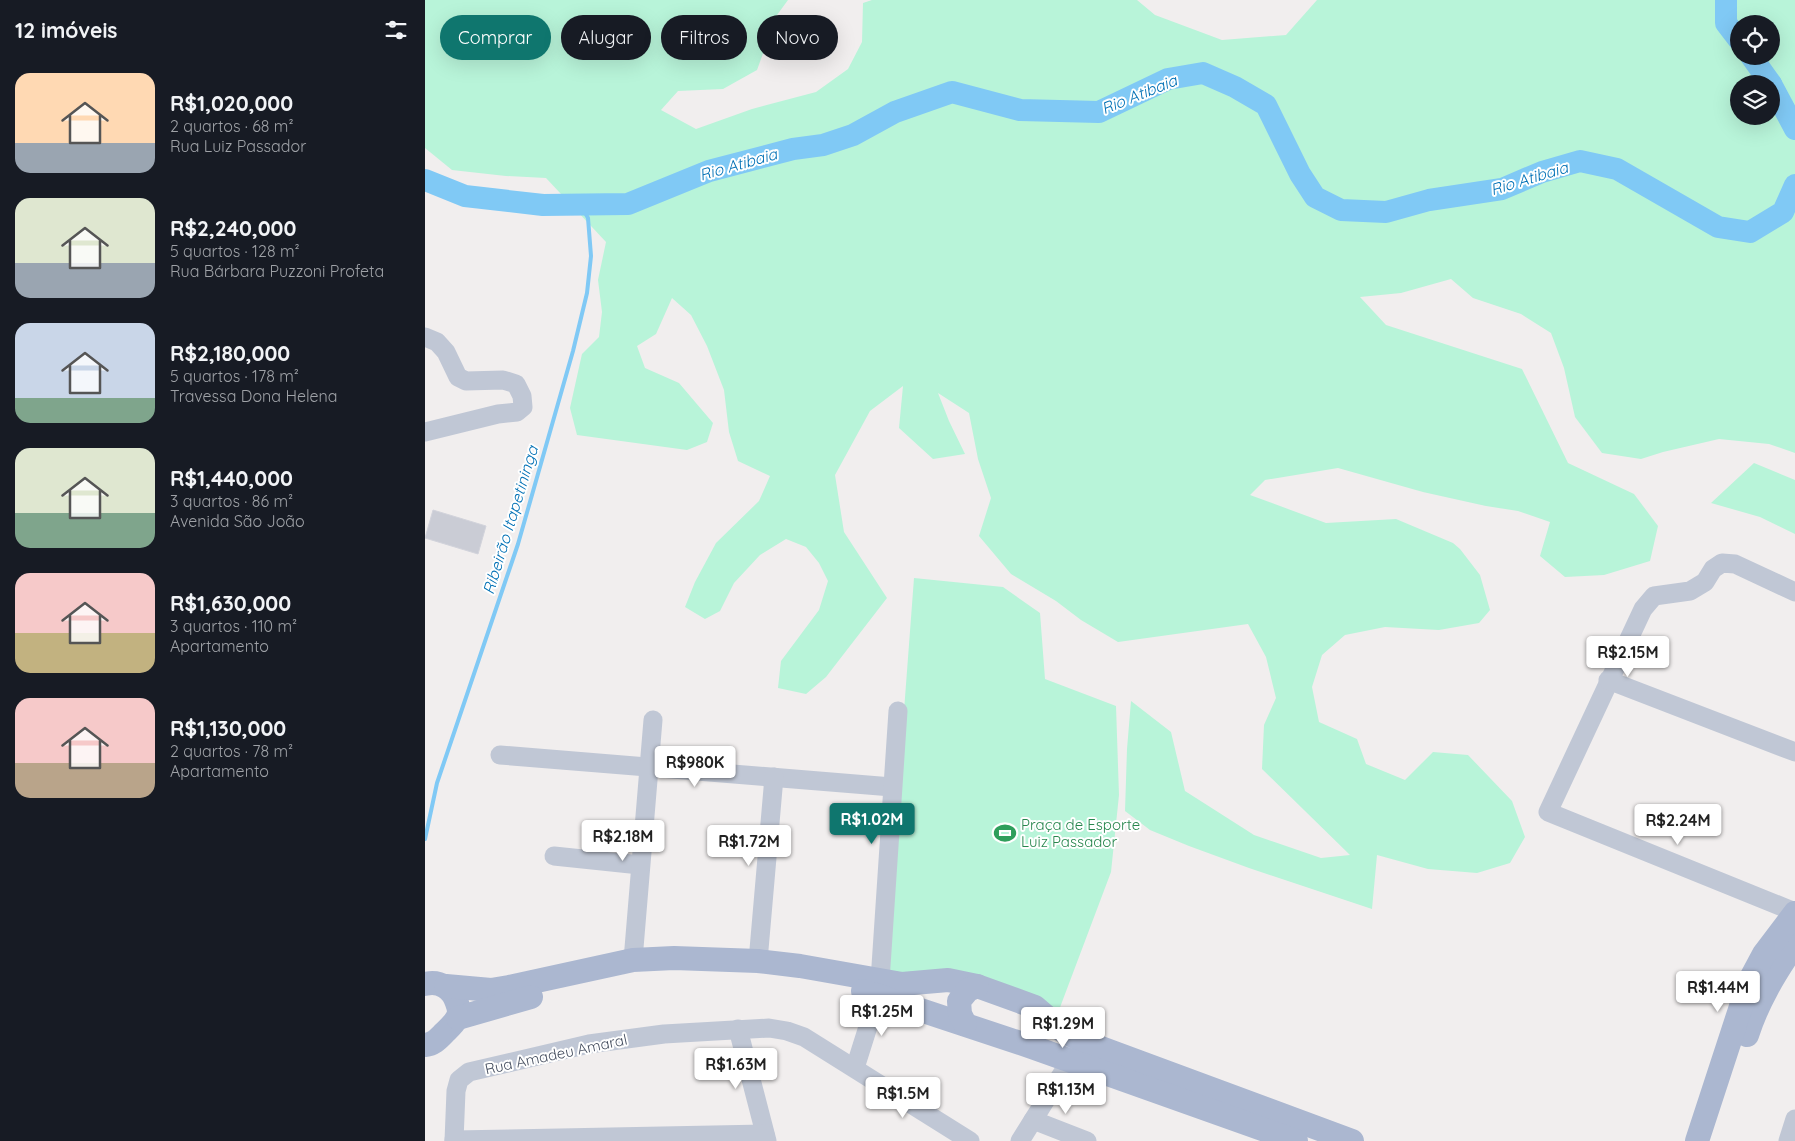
<!DOCTYPE html>
<html lang="pt">
<meta charset="utf-8">
<style>
:root{--surface:#171b24;--page:#242831;--text:#f1f3f6;--muted:#9ea1a6;--accent:#0f766e}
body{margin:0;font-family:Quicksand,sans-serif;background:var(--page);color:var(--text);height:100vh;display:flex;flex-direction:column;font-size:19px;white-space:nowrap}
*{box-sizing:border-box;margin:0}
p{font-size:16px;color:var(--muted)}
.icon{flex:none;width:28px;height:28px;fill:none;stroke:currentColor;stroke-width:2;stroke-linecap:round;stroke-linejoin:round}
.map{position:relative;flex:1;overflow:hidden}
.sheet{display:flex;flex-direction:column;background:var(--surface);width:425px}
.sheet>*{flex:none}
.top-card{position:absolute;left:15px;top:15px;width:475px;height:45px;display:flex;gap:10px}
.controls{position:absolute;left:1305px;top:15px;display:grid;gap:10px}
.controls a{display:grid;place-items:center;width:50px;height:50px;border-radius:50%;background:var(--surface);box-shadow:0 5px 20px #0002;font-size:25px}
.price{position:absolute;translate:-50% -42px;padding:0 11px;border-radius:5px;background:#fff;color:#222;font-size:16px;line-height:32px;filter:drop-shadow(0 1px 2px #0008)}
.price::after{content:'';position:absolute;left:50%;top:30px;width:15px;height:11px;margin-left:-8px;background:inherit;clip-path:polygon(0 0,100% 0,50% 100%)}
.price.active{background:var(--accent);color:#fff}
ul{padding:0;list-style:none}
li{display:flex;align-items:center;gap:15px;height:125px;padding:0 15px}
li span{display:grid;place-items:center;flex:none;width:140px;height:100px;border-radius:15px;color:#555}
li>.icon{margin-inline-start:auto}
span .icon{width:60px;height:60px;fill:#fffc;stroke-width:1}
li b{font-size:21px}
h2{display:flex;justify-content:space-between;align-items:center;height:60px;padding:0 15px;font-size:21px}
.pill{padding:0 18px;border-radius:22px;background:var(--surface);box-shadow:0 5px 20px #0002;font-size:18px;line-height:45px}
.pill.active{background:var(--accent);color:#fff}
main{display:flex;flex:1;min-height:0}
.map>svg:first-child{display:block}
.green{fill:#b8f4d9;fill-rule:evenodd}
.lines{fill:none;stroke-linecap:round;stroke-linejoin:round}
.stream{stroke:#80c9f5;stroke-width:4}
.river{stroke:#80c9f5;stroke-width:22}
.building{fill:#caccd5;stroke:#d2d3db}
.minor{stroke:#c0c7d5;stroke-width:19}
.major{stroke:#abb7d0;stroke-width:24}
.labels{text-anchor:middle;dominant-baseline:central;stroke-width:4;stroke-linejoin:round;paint-order:stroke}
.leisure-label{font-size:15px;fill:#27864d;stroke:#fff;text-anchor:start}
.street-label{font-size:15px;fill:#444d5e;stroke:#fff}
.water-label{font-size:16px;font-style:italic;fill:#0070b5;stroke:#fff}
</style>
<main>
<section class="sheet">
<h2>12 imóveis<svg class="icon" aria-label="filters" viewBox="0 0 24 24"><path d="M4 7h16M4 17h16"/><circle cx="9" cy="7" r="2"/><circle cx="15" cy="17" r="2"/></svg></h2>
<ul>
<li><span style="background:linear-gradient(#ffd9b3 70%,#9aa5b1 0)"><svg class="icon" aria-label="home" viewBox="0 0 24 24"><path d="M3 11l9-7 9 7M6 9v11h12V9"/></svg></span><div><b>R$1,020,000</b><p>2 quartos · 68 m²</p><p>Rua Luiz Passador</p></div></li>
<li><span style="background:linear-gradient(#dfe7d0 65%,#9aa5b1 0)"><svg class="icon" aria-label="home" viewBox="0 0 24 24"><path d="M3 11l9-7 9 7M6 9v11h12V9"/></svg></span><div><b>R$2,240,000</b><p>5 quartos · 128 m²</p><p>Rua Bárbara Puzzoni Profeta</p></div></li>
<li><span style="background:linear-gradient(#c9d6e8 75%,#7fa58c 0)"><svg class="icon" aria-label="home" viewBox="0 0 24 24"><path d="M3 11l9-7 9 7M6 9v11h12V9"/></svg></span><div><b>R$2,180,000</b><p>5 quartos · 178 m²</p><p>Travessa Dona Helena</p></div></li>
<li><span style="background:linear-gradient(#dfe7d0 65%,#7fa58c 0)"><svg class="icon" aria-label="home" viewBox="0 0 24 24"><path d="M3 11l9-7 9 7M6 9v11h12V9"/></svg></span><div><b>R$1,440,000</b><p>3 quartos · 86 m²</p><p>Avenida São João</p></div></li>
<li><span style="background:linear-gradient(#f6c9c9 60%,#c2b280 0)"><svg class="icon" aria-label="home" viewBox="0 0 24 24"><path d="M3 11l9-7 9 7M6 9v11h12V9"/></svg></span><div><b>R$1,630,000</b><p>3 quartos · 110 m²</p><p>Apartamento</p></div></li>
<li><span style="background:linear-gradient(#f6c9c9 65%,#b9a48a 0)"><svg class="icon" aria-label="home" viewBox="0 0 24 24"><path d="M3 11l9-7 9 7M6 9v11h12V9"/></svg></span><div><b>R$1,130,000</b><p>2 quartos · 78 m²</p><p>Apartamento</p></div></li>
</ul>
</section>
<div class="map">
<svg width="1370" height="1141" viewBox="0 0 1370 1141">
<rect width="100%" height="100%" fill="#f1eeee"/>
<g class="green">
<path d="M0,0H363L352,15L332,70L298,89L253,91L236,110L271,129L327,109L391,92L423,69L437,42L438,3L447,0H712L730,15L797,40L861,35L892,0H1370V453L1344,444L1294,439L1238,452L1216,459L1177,453L1150,417L1139,368L1126,333L1096,314L1048,298L1026,279L976,293L935,297L961,325L1097,369L1143,463L1209,494L1233,526L1225,561L1179,575L1140,577L1115,556L1125,522L1093,511L1061,506L998,492L913,468L840,480L825,495L901,523L971,519L1028,543L1035,549L1055,575L1065,610L1054,623L1014,630L960,627L920,635L897,655L887,687L894,722L932,739L941,764L980,780L1008,752L1043,755L1087,801L1100,837L1085,863L1052,873L1003,869L952,855L947,909L824,868L764,846L725,830L700,811L702,749L706,701L746,732L760,791L829,835L896,858L925,855L837,769L839,725L851,698L841,657L823,624L693,642L656,620L631,601L586,574L554,536L566,498L553,459L544,413L513,393L524,421L540,454L508,459L474,428L478,386L445,411L410,475L419,532L462,598L401,677L381,694L353,688L356,661L394,610L403,581L394,563L381,547L361,539L335,555L309,583L295,611L280,619L260,607L270,582L291,543L334,501L345,476L313,461L304,432L299,390L282,346L266,315L247,298L231,334L212,346L220,368L254,383L288,423L282,442L262,450L152,435L145,408L157,354L174,337L177,312L173,280L181,242L121,178L81,176L27,170L0,148ZM1314,24H1346V56H1314ZM1314,84H1346V116H1314Z"/>
<polygon points="1329,463 1370,480 1370,534 1335,517 1286,503"/>
<polygon points="489,578 578,587 615,613 620,679 691,706 694,795 686,872 631,1018 613,1000 459,977"/>
</g>
<g class="lines">
<polyline class="stream" points="0,839 12,783 93,544 148,351 162,293 166,256 163,218 155,204"/>
<g class="river">
<polyline points="1301,0 1301,23 1314,40"/>
<polyline points="1326,56 1346,84"/>
<polyline points="1346,84 1370,129"/>
<polyline points="0,180 40,196 118,205 203,204 284,171 368,149 398,145 428,135 470,112 527,92 595,110 674,112 743,79 778,73 810,87 841,105 875,174 890,197 916,210 961,212 1004,200 1077,189 1117,172 1155,161 1192,169 1293,227 1325,232 1358,212 1370,185"/>
</g>
</g>
<polygon class="building" points="8,510 61,526 53,554 0,538"/>
<g class="lines">
<g class="minor">
<polyline points="0,337 12,342 21,352 33,377 41,381 78,380 91,384 97,396 98,407 92,412 73,414 0,432"/>
<polyline points="1370,592 1310,564 1297,563 1288,569 1280,582 1265,591 1229,596 1218,609 1123,812 1370,912"/>
<polyline points="1183,680 1370,752"/>
<polyline points="75,755 467,787"/>
<polyline points="129,856 215,865"/>
<polyline points="208,960 228,720"/>
<polyline points="333,961 349,777"/>
<polyline points="455,981 473,711"/>
<polyline points="313,1029 342,1141"/>
<polyline points="430,1068 453,995"/>
<polyline points="608,1120 662,1141"/>
<polyline points="29,1140 340,1134"/>
<polyline points="29,1141 31,1091 34,1080 44,1072 164,1044 239,1034 344,1028 362,1031 379,1037 545,1141"/>
<polyline points="595,1141 645,1061"/>
<polyline points="1363,1141 1370,1119"/>
</g>
<g class="major">
<path d="M0,984C15,980 28,989 32,1003C34,1008 35,1014 32,1018C29,1024 23,1029 19,1033C13,1039 9,1044 0,1045"/>
<polyline points="21,986 66,990 84,987 208,960 249,958 333,961 375,966 477,984 523,980 552,986 610,1007 638,1031 657,1041 927,1141"/>
<polyline points="438,991 607,1047 871,1141"/>
<polyline points="33,1018 106,997"/>
<polyline points="540,1024 535,1014 534,1001 543,990 552,986"/>
<path d="M1322,1035C1333,1001 1350,973 1370,944"/>
<polyline points="1272,1141 1324,982 1339,954 1370,913"/>
</g>
</g>
<defs>
<g id="stadium-bare" transform="scale(1.725)"><path d="M0-5a6.5 5 0 1 0 0 10a6.5 5 0 1 0 0-10ZM-3.5-1.8h7v3.6h-7Z" fill="#2e9e5b" stroke="#fff" stroke-width="2.5" paint-order="stroke"/></g>
</defs>
<g fill-rule="evenodd">
<use href="#stadium-bare" x="580" y="833"/>
</g>
<g class="labels">
<g class="leisure-label">
<text x="596" y="824">Praça de Esporte<tspan x="596" dy="17">Luiz Passador</tspan></text>
</g>
<g class="street-label">
<text transform="translate(131 1054) rotate(-12)">Rua Amadeu Amaral</text>
</g>
<g class="water-label">
<text transform="translate(714 94) rotate(-22)">Rio Atibaia</text>
<text transform="translate(313 164) rotate(-16)">Rio Atibaia</text>
<text transform="translate(1104 178) rotate(-17)">Rio Atibaia</text>
<text transform="translate(85 520) rotate(-73)">Ribeirão Itapetininga</text>
</g>
</g>
</svg>
<div class="controls">
<a><svg class="icon" aria-label="locate" viewBox="0 0 24 24"><circle cx="12" cy="12" r="6"/><path d="M12 2v4M12 18v4M2 12h4M18 12h4"/></svg></a>
<a><svg class="icon" aria-label="layers" viewBox="0 0 24 24"><path d="M12 4l9 5-9 5-9-5zM3 14l9 5 9-5"/></svg></a>
</div>
<b class="price" style="left:1203px;top:678px">R$2.15M</b>
<b class="price" style="left:270px;top:788px">R$980K</b>
<b class="price active" style="left:447px;top:845px">R$1.02M</b>
<b class="price" style="left:1253px;top:846px">R$2.24M</b>
<b class="price" style="left:198px;top:862px">R$2.18M</b>
<b class="price" style="left:324px;top:867px">R$1.72M</b>
<b class="price" style="left:1293px;top:1013px">R$1.44M</b>
<b class="price" style="left:457px;top:1037px">R$1.25M</b>
<b class="price" style="left:638px;top:1049px">R$1.29M</b>
<b class="price" style="left:311px;top:1090px">R$1.63M</b>
<b class="price" style="left:641px;top:1115px">R$1.13M</b>
<b class="price" style="left:478px;top:1119px">R$1.5M</b>
<div class="top-card">
<a class="pill active">Comprar</a>
<a class="pill">Alugar</a>
<a class="pill">Filtros</a>
<a class="pill">Novo</a>
</div>
</div>
</main>
